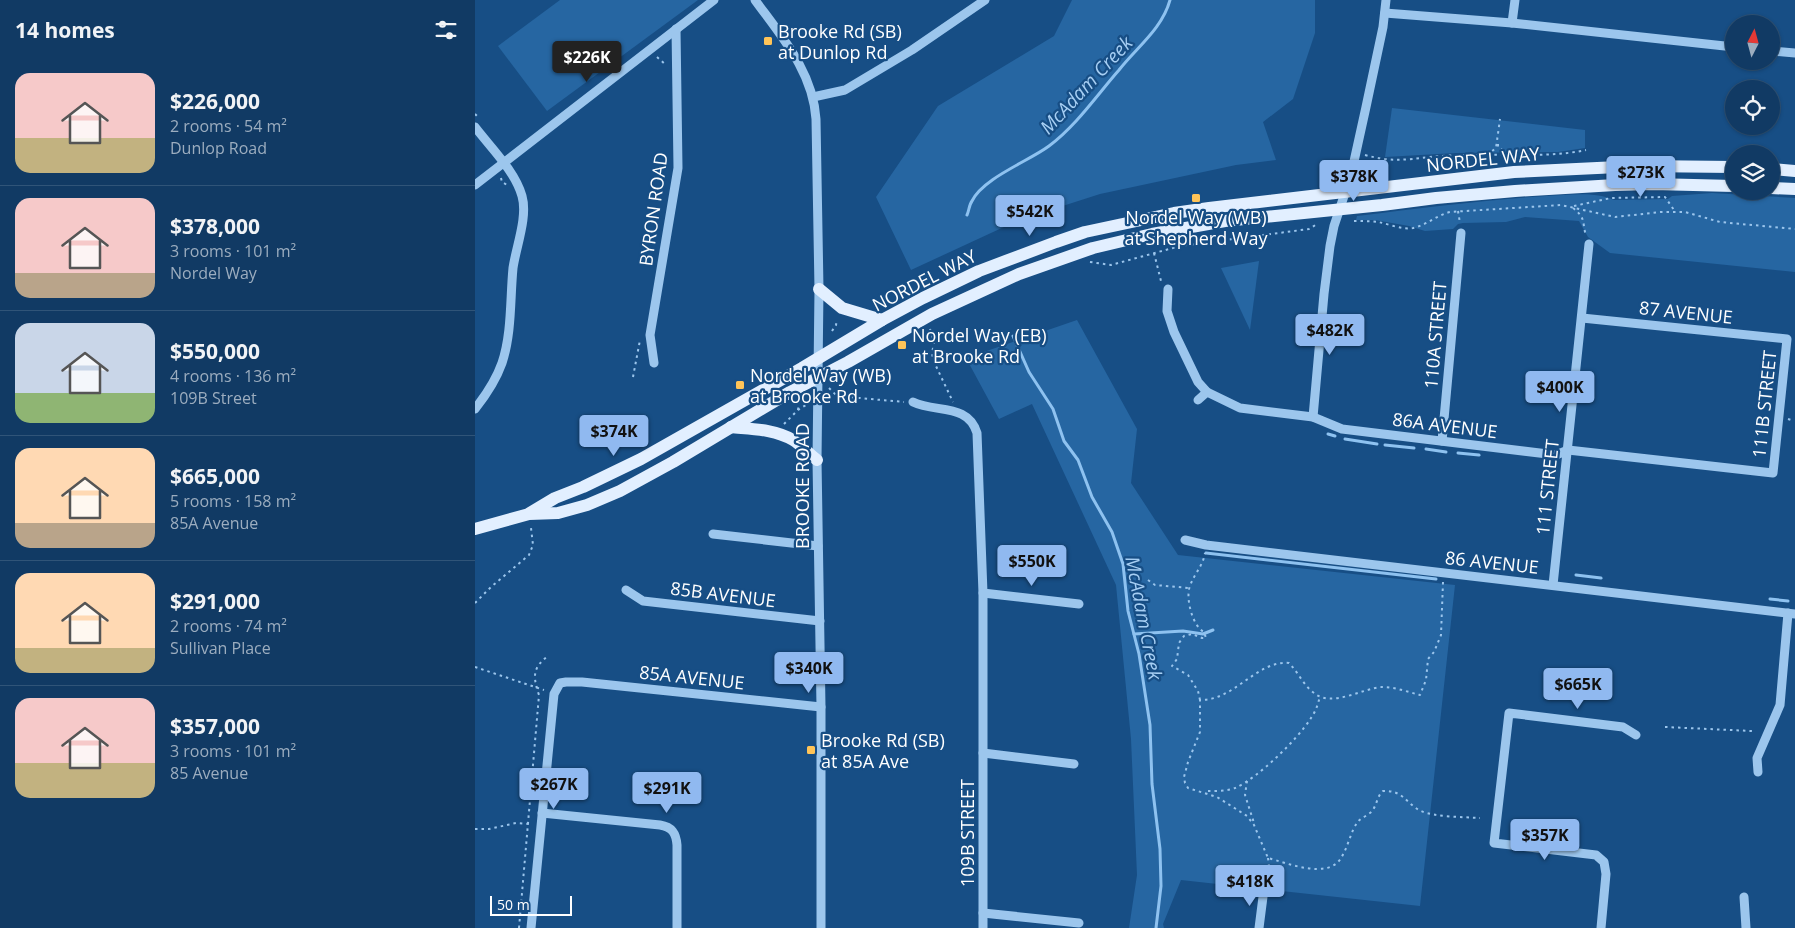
<!DOCTYPE html>
<meta charset="utf-8">
<style>
:root{--surface:#113a64;--page:#1e456d;--text:#f1f3f6;--muted:#9cadbf;--line:#305478;--accent:#90b9f0}
body{margin:0;font-family:"Open Sans",sans-serif;background:var(--page);color:var(--text);height:100vh;display:flex;flex-direction:column;font-size:19px;white-space:nowrap}
*{box-sizing:border-box;margin:0}
p{font-size:16px;color:var(--muted)}
.icon{flex:none;width:28px;height:28px;fill:none;stroke:currentColor;stroke-width:2;stroke-linecap:round;stroke-linejoin:round}
.map{position:relative;flex:1;overflow:hidden}
.drawer{display:flex;flex-direction:column;background:var(--surface);width:475px}
.drawer>*{flex:none}
.needle{width:32px;rotate:6deg}
.buttons{position:absolute;left:1250px;top:15px;display:grid;gap:10px}
.buttons a{display:grid;place-items:center;width:55px;height:55px;border-radius:50%;background:var(--surface);box-shadow:0 1px 4px #0004,0 0 0 1px var(--line);font-size:25px}
.scale{position:absolute;left:15px;bottom:12px;width:82px;box-sizing:border-box;padding-left:5px;border:2px solid #fff;border-top:0;font-size:14px;line-height:18px;white-space:nowrap;color:#fff;-webkit-text-stroke:4px #174e85;paint-order:stroke}
.price{position:absolute;translate:-50% -42px;padding:0 11px;border-radius:5px;background:var(--accent);color:#111;font-size:16px;line-height:32px;filter:drop-shadow(0 1px 2px #0008)}
.price::after{content:'';position:absolute;left:50%;top:30px;width:15px;height:11px;margin-left:-8px;background:inherit;clip-path:polygon(0 0,100% 0,50% 100%)}
.price.current{background:#222;color:#fff}
ul{padding:0;list-style:none}
li{display:flex;align-items:center;gap:15px;height:125px;padding:0 15px}
li+li{border-top:1px solid var(--line)}
li span{display:grid;place-items:center;flex:none;width:140px;height:100px;border-radius:15px;color:#555}
li>.icon{margin-inline-start:auto}
span .icon{width:60px;height:60px;fill:#fffc;stroke-width:1}
li b{font-size:21px}
h2{display:flex;justify-content:space-between;align-items:center;height:60px;padding:0 15px;font-size:21px}
main{display:flex;flex:1;min-height:0}
.map>svg:first-child{display:block}
.green{fill:#2666a2}
.lines{fill:none;stroke-linecap:round;stroke-linejoin:round}
.stream{stroke:#8ec2f0;stroke-width:3}
.path{stroke:#9cc6ed;stroke-width:2;stroke-dasharray:2.5 4;stroke-linecap:butt}
.minor{stroke:#9cc6ed;stroke-width:9}
.major{stroke:#e2efff;stroke-width:12}
.poi-dot{fill:#ffc458;stroke:#174e85;stroke-width:2}
.labels{text-anchor:middle;dominant-baseline:central;stroke-width:4.5;stroke-linejoin:round;paint-order:stroke}
.poi-label{font-size:18px;fill:#fff;stroke:#174e85;text-anchor:start}
.street-label{font-size:18px;fill:#fff;stroke:#174e85}
.water-label{font-size:19px;font-style:italic;fill:#a7cff4;stroke:#174e85}
</style>
<main>
<section class="drawer">
<h2>14 homes<svg class="icon" aria-label="filters" viewBox="0 0 24 24"><path d="M4 7h16M4 17h16"/><circle cx="9" cy="7" r="2"/><circle cx="15" cy="17" r="2"/></svg></h2>
<ul>
<li><span style="background:linear-gradient(#f6c9c9 65%,#c2b280 0)"><svg class="icon" aria-label="home" viewBox="0 0 24 24"><path d="M3 11l9-7 9 7M6 9v11h12V9"/></svg></span><div><b>$226,000</b><p>2 rooms · 54 m²</p><p>Dunlop Road</p></div></li>
<li><span style="background:linear-gradient(#f6c9c9 75%,#b9a48a 0)"><svg class="icon" aria-label="home" viewBox="0 0 24 24"><path d="M3 11l9-7 9 7M6 9v11h12V9"/></svg></span><div><b>$378,000</b><p>3 rooms · 101 m²</p><p>Nordel Way</p></div></li>
<li><span style="background:linear-gradient(#c9d6e8 70%,#8fb573 0)"><svg class="icon" aria-label="home" viewBox="0 0 24 24"><path d="M3 11l9-7 9 7M6 9v11h12V9"/></svg></span><div><b>$550,000</b><p>4 rooms · 136 m²</p><p>109B Street</p></div></li>
<li><span style="background:linear-gradient(#ffd9b3 75%,#b9a48a 0)"><svg class="icon" aria-label="home" viewBox="0 0 24 24"><path d="M3 11l9-7 9 7M6 9v11h12V9"/></svg></span><div><b>$665,000</b><p>5 rooms · 158 m²</p><p>85A Avenue</p></div></li>
<li><span style="background:linear-gradient(#ffd9b3 75%,#c2b280 0)"><svg class="icon" aria-label="home" viewBox="0 0 24 24"><path d="M3 11l9-7 9 7M6 9v11h12V9"/></svg></span><div><b>$291,000</b><p>2 rooms · 74 m²</p><p>Sullivan Place</p></div></li>
<li><span style="background:linear-gradient(#f6c9c9 65%,#c2b280 0)"><svg class="icon" aria-label="home" viewBox="0 0 24 24"><path d="M3 11l9-7 9 7M6 9v11h12V9"/></svg></span><div><b>$357,000</b><p>3 rooms · 101 m²</p><p>85 Avenue</p></div></li>
</ul>
</section>
<div class="map">
<svg width="1320" height="928" viewBox="0 0 1320 928">
<rect width="100%" height="100%" fill="#174e85"/>
<g class="green">
<polygon points="85,0 223,0 72,111 23,46"/>
<polygon points="597,0 840,0 840,33 818,99 788,122 801,160 761,165 625,194 544,220 436,270 401,197 463,106 579,36"/>
<polygon points="917,108 1110,130 1110,148 1083,152 981,153 910,157"/>
<path d="M1237,193L1320,198V272L1135,253L1113,237L1104,221L1050,217L1031,222L988,223L983,224L978,229L950,231L934,226L900,220H881L882,216C945,208 1008,200 1072,196C1093,195 1120,191 1139,200L1193,199L1197,196Z"/>
<polygon points="784,261 775,330 746,268"/>
<polygon points="602,320 662,429 656,483 703,555 980,585 945,906 706,880 688,924 689,928 654,928 662,875 656,739 641,585 557,404 524,419 491,358"/>
</g>
<g class="lines">
<g class="stream">
<path d="M492,215C494,211 494,205 497,201C508,178 554,161 574,146C601,126 622,95 644,70C662,47 687,29 695,0"/>
<polyline points="538,336 554,372 578,409 589,441 603,460 617,497 637,532 648,564 653,611 664,654 675,725 677,784 685,849 686,886 681,928"/>
<polyline points="853,434 860,436"/>
<polyline points="870,439 902,444"/>
<polyline points="910,445 939,448"/>
<polyline points="951,449 971,452"/>
<polyline points="983,453 1004,455"/>
<polyline points="731,553 961,579"/>
<polyline points="1101,575 1126,578"/>
<polyline points="1295,599 1313,601"/>
<polyline points="659,634 708,631 728,634 738,630"/>
</g>
<g class="path">
<polyline points="182,57 191,65"/>
<polyline points="0,114 4,118"/>
<polyline points="1023,144 1023,147 1033,154"/>
<path d="M890,155C916,162 929,160 955,157C973,155 993,155 1012,155C1045,154 1078,157 1111,150"/>
<polyline points="1012,155 1021,148 1025,119"/>
<polyline points="26,178 27,182 32,185"/>
<polyline points="1099,206 1136,198 1190,197 1199,210"/>
<path d="M1098,208C1111,218 1107,222 1111,236"/>
<polyline points="983,211 985,223"/>
<path d="M879,221C887,221 895,221 903,222C914,224 927,230 938,228C952,225 962,215 975,212L1086,205L1140,217L1186,212H1210L1245,222L1320,229"/>
<polyline points="679,253 686,281"/>
<polyline points="615,262 636,265 705,246 834,229 842,224"/>
<polyline points="455,329 459,342 457,354 460,364 478,402"/>
<polyline points="357,331 361,325 362,320"/>
<polyline points="158,377 165,340"/>
<polyline points="354,388 362,396 429,402"/>
<polyline points="323,410 324,400"/>
<polyline points="1313,419 1319,421"/>
<polyline points="309,424 323,410 331,405"/>
<polyline points="673,580 680,585 714,588"/>
<path d="M968,582L966,635L959,652L953,659L951,680L945,695C933,692 920,687 907,687C888,688 857,708 839,693C829,686 823,672 814,663C782,660 759,701 725,700V732L713,762L709,777L710,783L713,788L742,797L772,816L779,825L793,858C812,863 853,880 866,858C873,847 876,831 882,823C886,817 893,816 897,811C902,805 902,796 908,791C929,790 931,804 946,811C959,817 989,817 1005,818"/>
<polyline points="0,603 16,587 54,555 58,545 56,528"/>
<polyline points="0,667 69,690"/>
<path d="M725,700L723,691L713,675L697,666L702,659L704,643L709,636L717,634L727,638H731L729,632C718,627 710,598 715,586C719,574 728,566 730,553"/>
<polyline points="1190,727 1277,731"/>
<polyline points="772,781 770,795 779,823"/>
<path d="M733,791C742,791 752,791 760,788C783,778 823,739 836,718C841,711 843,704 845,696"/>
<polyline points="0,829 14,829 41,823 54,824"/>
<polyline points="793,858 796,883"/>
<path d="M44,928L64,695C58,677 57,668 73,656"/>
</g>
<g class="minor">
<path d="M280,0C307,37 338,72 341,119L344,289L342,460L346,707V928"/>
<polyline points="910,13 1037,23 1259,47"/>
<polyline points="1037,23 1040,0"/>
<polyline points="1296,51 1320,53"/>
<polyline points="338,97 370,90 437,50 510,0"/>
<path d="M0,127C16,148 40,171 47,196C53,217 41,247 38,268C35,299 37,333 27,363C21,380 11,395 0,409"/>
<polyline points="0,185 239,0"/>
<polyline points="693,289 692,311 699,332 723,382 732,392 765,408 838,417 867,429 1081,455 1093,450 1298,473 1312,339 1107,318"/>
<polyline points="179,363 175,335 203,168 201,29"/>
<polyline points="723,400 732,392"/>
<path d="M438,402C461,413 493,403 502,433L508,593V928"/>
<polyline points="838,417 849,294 855,246 859,226 876,175 891,107 908,27 911,0"/>
<polyline points="967,441 986,233"/>
<polyline points="238,534 343,546"/>
<polyline points="710,540 731,545 1320,614"/>
<polyline points="1078,585 1114,244"/>
<polyline points="151,590 168,601 345,621"/>
<polyline points="508,593 604,604"/>
<polyline points="508,753 599,764"/>
<polyline points="1283,772 1282,758 1305,705 1313,613"/>
<path d="M67,813L185,825C197,827 201,833 202,845V928"/>
<polyline points="1269,897 1271,928"/>
<polyline points="508,913 604,923"/>
<polyline points="56,928 79,694 85,683 91,682 107,682 346,707"/>
<polyline points="784,928 789,889"/>
<polyline points="1126,928 1131,874 1129,862 1121,855 1019,843 1034,713 1148,727 1161,735"/>
</g>
<g class="major">
<polyline points="1296,169 1320,171"/>
<polyline points="1296,188 1320,189"/>
<polyline points="344,289 367,308 407,320"/>
<path d="M256,427C276,429 300,429 318,440C326,445 334,454 342,460"/>
<polyline points="55,513 80,498 108,487 166,459 327,368 407,320 448,298 504,271 581,242 610,232 699,213 734,208 1039,172 1164,166 1259,167"/>
<polyline points="0,529 54,514 83,513 112,505 145,491 198,462 315,392 373,362 457,314 544,274 618,248 677,234 750,221 907,205 961,198 1040,191 1140,185 1178,184 1259,186"/>
</g>
</g>
<g class="poi-dot">
<rect x="288" y="36" width="10" height="10" rx="2.5"/>
<rect x="716" y="193" width="10" height="10" rx="2.5"/>
<rect x="422" y="340" width="10" height="10" rx="2.5"/>
<rect x="260" y="380" width="10" height="10" rx="2.5"/>
<rect x="331" y="745" width="10" height="10" rx="2.5"/>
</g>
<g class="labels">
<g class="poi-label">
<text x="303" y="31">Brooke Rd (SB)<tspan x="303" dy="21">at Dunlop Rd</tspan></text>
<text x="721" y="217" text-anchor="middle">Nordel Way (WB)<tspan x="721" dy="21">at Shepherd Way</tspan></text>
<text x="437" y="335">Nordel Way (EB)<tspan x="437" dy="21">at Brooke Rd</tspan></text>
<text x="275" y="375">Nordel Way (WB)<tspan x="275" dy="21">at Brooke Rd</tspan></text>
<text x="346" y="740">Brooke Rd (SB)<tspan x="346" dy="21">at 85A Ave</tspan></text>
</g>
<g class="street-label">
<text transform="translate(1008 159) rotate(-6)">NORDEL WAY</text>
<text transform="translate(178 209) rotate(-82)">BYRON ROAD</text>
<text transform="translate(449 280) rotate(-27)">NORDEL WAY</text>
<text transform="translate(1211 312) rotate(6)">87 AVENUE</text>
<text transform="translate(960 335) rotate(-85)">110A STREET</text>
<text transform="translate(1289 404) rotate(-84)">111B STREET</text>
<text transform="translate(970 425) rotate(7)">86A AVENUE</text>
<text transform="translate(327 486) rotate(-90)">BROOKE ROAD</text>
<text transform="translate(1072 487) rotate(-84)">111 STREET</text>
<text transform="translate(1017 562) rotate(6)">86 AVENUE</text>
<text transform="translate(248 594) rotate(7)">85B AVENUE</text>
<text transform="translate(217 677) rotate(6)">85A AVENUE</text>
<text transform="translate(492 833) rotate(-90)">109B STREET</text>
</g>
<g class="water-label">
<text transform="translate(611 85) rotate(-47)">McAdam Creek</text>
<text transform="translate(669 618) rotate(79)">McAdam Creek</text>
</g>
</g>
</svg>
<div class="buttons">
<a><svg class="needle" viewBox="-14 -14 28 28"><path d="M0-13l5 13h-10z" fill="#e53935"/><path d="M0 13l5-13h-10z" fill="#9cadbf"/></svg></a>
<a><svg class="icon" aria-label="locate" viewBox="0 0 24 24"><circle cx="12" cy="12" r="6"/><path d="M12 2v4M12 18v4M2 12h4M18 12h4"/></svg></a>
<a><svg class="icon" aria-label="layers" viewBox="0 0 24 24"><path d="M12 4l9 5-9 5-9-5zM3 14l9 5 9-5"/></svg></a>
</div>
<div class="scale">50 m</div>
<b class="price current" style="left:112px;top:83px">$226K</b>
<b class="price" style="left:1166px;top:198px">$273K</b>
<b class="price" style="left:879px;top:202px">$378K</b>
<b class="price" style="left:555px;top:237px">$542K</b>
<b class="price" style="left:855px;top:356px">$482K</b>
<b class="price" style="left:1085px;top:413px">$400K</b>
<b class="price" style="left:139px;top:457px">$374K</b>
<b class="price" style="left:557px;top:587px">$550K</b>
<b class="price" style="left:334px;top:694px">$340K</b>
<b class="price" style="left:1103px;top:710px">$665K</b>
<b class="price" style="left:79px;top:810px">$267K</b>
<b class="price" style="left:192px;top:814px">$291K</b>
<b class="price" style="left:1070px;top:861px">$357K</b>
<b class="price" style="left:775px;top:907px">$418K</b>
</div>
</main>
